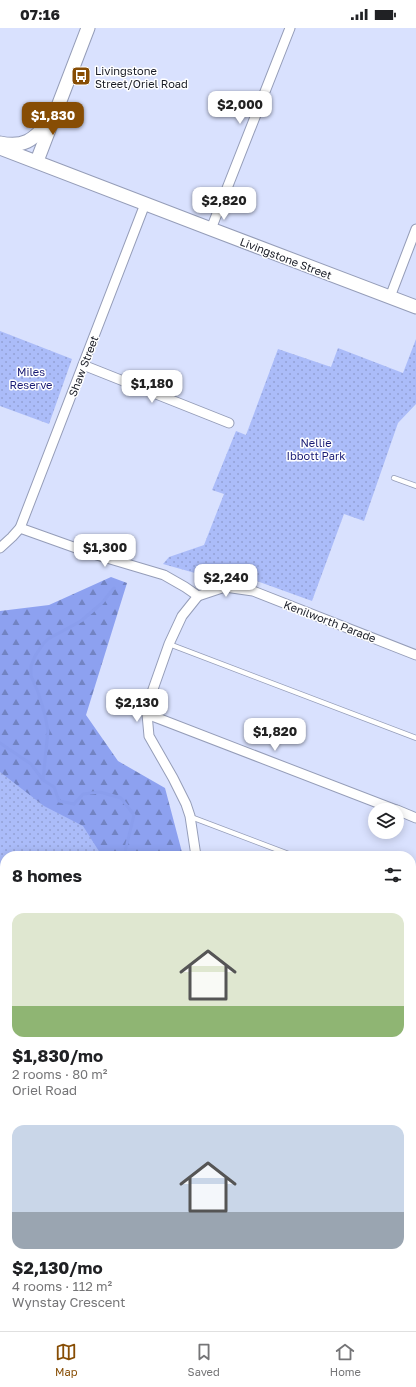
<!DOCTYPE html>
<meta charset="utf-8">
<style>
:root{--surface:#fff;--page:#f6f6f6;--text:#202124;--muted:#757577;--line:#e0e0e0;--accent:#874d04}
body{margin:0;font-family:"Golos Text",sans-serif;background:var(--page);color:var(--text);height:100vh;display:flex;flex-direction:column;font-size:15px;white-space:nowrap}
*{box-sizing:border-box;margin:0}
p{font-size:13px;color:var(--muted)}
.icon{flex:none;width:22px;height:22px;fill:none;stroke:currentColor;stroke-width:2;stroke-linecap:round;stroke-linejoin:round}
.map{position:relative;flex:1;overflow:hidden}
.drawer{position:absolute;left:0px;top:823px;width:416px;height:480px;display:flex;flex-direction:column;background:var(--surface);border-radius:16px 16px 0 0;box-shadow:0 2px 10px #0003}
.drawer>*{flex:none}
.buttons{position:absolute;left:368px;top:775px;display:grid;gap:8px}
.buttons a{display:grid;place-items:center;width:36px;height:36px;border-radius:50%;background:var(--surface);box-shadow:0 2px 10px #0003;font-size:20px}
.price{position:absolute;translate:-50% -34px;padding:0 9px;border-radius:8px;background:#fff;color:#222;font-size:13px;line-height:26px;filter:drop-shadow(0 1px 2px #0008)}
.price::after{content:'';position:absolute;left:50%;top:24px;width:12px;height:9px;margin-left:-6px;background:inherit;clip-path:polygon(0 0,100% 0,50% 100%)}
.price.selected{background:var(--accent);color:#fff}
ul{padding:0;list-style:none}
li{display:grid;align-content:center;gap:8px;height:212px;padding:0 12px}
li span{display:grid;place-items:center;height:124px;border-radius:12px;color:#555}
li>.icon{margin-inline-start:auto}
span .icon{width:72px;height:72px;fill:#fffc;stroke-width:1}
li b{font-size:17px}
h2{display:flex;justify-content:space-between;align-items:center;height:48px;padding:0 12px;font-size:17px}
.status{display:flex;justify-content:space-between;align-items:center;height:28px;padding:0 20px;background:var(--surface);direction:ltr}
.status svg{height:11px;fill:currentColor}
.tab-bar{display:flex;justify-content:space-around;align-items:center;height:56px;border-top:1px solid var(--line);background:var(--surface);font-size:11px;color:var(--muted)}
.tab-bar a{display:grid;justify-items:center;gap:2px}
.tab-bar .selected{color:var(--accent)}
.map>svg:first-child{display:block}
.forest{fill:url(#forest-firs)}
.park{fill:url(#park-dots)}
.lines{fill:none;stroke-linecap:round;stroke-linejoin:round}
.stream{stroke:#8a9eed;stroke-width:3}
.service-casing{stroke:#959db8;stroke-width:6}
.minor-casing{stroke:#959db8;stroke-width:11}
.secondary-casing{stroke:#959db8;stroke-width:15}
.service{stroke:#fff;stroke-width:4.5}
.minor{stroke:#fff;stroke-width:9}
.secondary{stroke:#fff;stroke-width:13}
.labels{text-anchor:middle;dominant-baseline:central;stroke-width:3;stroke-linejoin:round;paint-order:stroke}
.poi-label{font-size:11px;fill:#1a1d27;stroke:#fff;text-anchor:start}
.street-label{font-size:11px;fill:#1a1d27;stroke:#fff}
.park-label{font-size:11px;fill:#1a1c75;stroke:#fff}
</style>
<div class="status"><b>07:16</b><svg viewBox="0 0 49 12"><path d="M0 12V9h3v3zM5 12V6h3v6zM10 12V3h3v9zM15 12V0h3v12zM26 1h20v11H26zM47 4h2v5h-2z"/></svg></div>
<div class="map">
<svg width="416" height="1303" viewBox="0 0 416 1303">
<defs>
<pattern id="forest-firs" width="22" height="20" patternUnits="userSpaceOnUse"><rect width="22" height="20" fill="#8da1f0"/><path d="M5 1l3.5 6h-7zM16 11l3.5 6h-7z" fill="#7283c2"/></pattern>
<pattern id="park-dots" width="8" height="8" patternUnits="userSpaceOnUse"><rect width="8" height="8" fill="#abbcf9"/><path d="M2 2h.1M6 6h.1" fill="none" stroke="#93a1d5" stroke-width="1.8" stroke-linecap="round"/></pattern>
</defs>
<rect width="100%" height="100%" fill="#d9e1fe"/>
<polygon class="forest" points="111,549 127,555 86,687 118,733 165,760 183,828 5,828 5,1264 0,1266 0,583 49,577"/>
<g class="park">
<polygon points="0,303 72,331 49,396 0,378"/>
<polygon points="416,311 416,376 398,395 364,493 344,486 312,573 232,544 216,547 202,547 163,536 169,529 204,517 224,466 212,462 236,403 246,407 278,321 331,339 338,320 403,345"/>
<polygon points="0,744 44,778 83,798 102,828 5,828 5,1107 0,1107"/>
<polygon points="0,1130 5,1131 5,1298 21,1298 19,1303 0,1303"/>
</g>
<g class="lines">
<g class="stream">
<polyline points="0,715 31,736 43,752 54,759 59,773 74,776 83,766 100,764 121,770 134,787 124,828"/>
<polyline points="43,752 48,703 45,687 38,664 31,648 31,638 35,628 43,616 48,611 81,593 102,575 114,560"/>
<polyline points="0,1117 5,1118"/>
</g>
<g class="service-casing">
<g id="service">
<polyline points="394,450 416,458"/>
<polyline points="169,616 416,710"/>
<polyline points="191,789 294,828"/>
<polyline points="411,873 416,875"/>
</g>
</g>
<g class="minor-casing">
<g id="minor">
<polyline points="211,201 290,0"/>
<polyline points="390,269 416,201"/>
<polyline points="83,337 229,395"/>
<polyline points="20,500 90,525 164,547 185,559 198,568"/>
<polyline points="0,520 12,509 20,500 145,176"/>
<polyline points="198,568 225,559 253,563 416,627"/>
<polyline points="147,686 396,782"/>
<polyline points="397,782 416,790"/>
<polyline points="196,828 190,788 186,776 173,750 149,708 147,686 151,667 169,616 182,588 198,568"/>
<polyline points="411,958 416,960"/>
<polyline points="411,1179 416,1181"/>
<polyline points="212,1298 226,1303"/>
<polyline points="166,1303 169,1298"/>
</g>
</g>
<g class="secondary-casing">
<g id="secondary">
<path d="M0,115C26,120 33,111 50,94"/>
<polyline points="0,120 211,201 416,279"/>
<polyline points="37,133 88,0"/>
</g>
</g>
<use href="#service" class="service"/>
<use href="#minor" class="minor"/>
<use href="#secondary" class="secondary"/>
</g>
<defs>
<g id="bus-square" transform="scale(1)"><rect x="-9" y="-9" width="18" height="18" rx="4" fill="#874d04" stroke="#fff"/><path d="M-5-6H5V4H4V6H2V4H-2V6H-4V4H-5ZM-3.5-4V0h7V-4ZM-3.5 1.2v1.5H-2V1.2ZM2 1.2v1.5H3.5V1.2Z" fill="#fff"/></g>
</defs>
<g fill-rule="evenodd">
<use href="#bus-square" x="81" y="48"/>
</g>
<g class="labels">
<g class="poi-label">
<text x="95" y="42">Livingstone<tspan x="95" dy="13">Street/Oriel Road</tspan></text>
</g>
<g class="street-label">
<text transform="translate(286 230) rotate(21)">Livingstone Street</text>
<text transform="translate(83 338) rotate(-69)">Shaw Street</text>
<text transform="translate(330 593) rotate(21)">Kenilworth Parade</text>
</g>
<g class="park-label">
<text x="31" y="343">Miles<tspan x="31" dy="13">Reserve</tspan></text>
<text x="316" y="414">Nellie<tspan x="316" dy="13">Ibbott Park</tspan></text>
</g>
</g>
</svg>
<div class="buttons">
<a><svg class="icon" aria-label="layers" viewBox="0 0 24 24"><path d="M12 4l9 5-9 5-9-5zM3 14l9 5 9-5"/></svg></a>
</div>
<b class="price" style="left:240px;top:97px">$2,000</b>
<b class="price selected" style="left:53px;top:108px">$1,830</b>
<b class="price" style="left:224px;top:193px">$2,820</b>
<b class="price" style="left:152px;top:376px">$1,180</b>
<b class="price" style="left:105px;top:540px">$1,300</b>
<b class="price" style="left:226px;top:570px">$2,240</b>
<b class="price" style="left:137px;top:695px">$2,130</b>
<b class="price" style="left:275px;top:724px">$1,820</b>
<section class="drawer">
<h2>8 homes<svg class="icon" aria-label="filters" viewBox="0 0 24 24"><path d="M4 7h16M4 17h16"/><circle cx="9" cy="7" r="2"/><circle cx="15" cy="17" r="2"/></svg></h2>
<ul>
<li><span style="background:linear-gradient(#dfe7d0 75%,#8fb573 0)"><svg class="icon" aria-label="home" viewBox="0 0 24 24"><path d="M3 11l9-7 9 7M6 9v11h12V9"/></svg></span><div><b>$1,830/mo</b><p>2 rooms · 80 m²</p><p>Oriel Road</p></div></li>
<li><span style="background:linear-gradient(#c9d6e8 70%,#9aa5b1 0)"><svg class="icon" aria-label="home" viewBox="0 0 24 24"><path d="M3 11l9-7 9 7M6 9v11h12V9"/></svg></span><div><b>$2,130/mo</b><p>4 rooms · 112 m²</p><p>Wynstay Crescent</p></div></li>
</ul>
</section>
</div>
<nav class="tab-bar">
<a class="selected"><svg class="icon" aria-label="map" viewBox="0 0 24 24"><path d="M3 6l6-2 6 2 6-2v14l-6 2-6-2-6 2zM9 4v14M15 6v14"/></svg>Map</a>
<a><svg class="icon" aria-label="saved" viewBox="0 0 24 24"><path d="M7 4h10v16l-5-4-5 4z"/></svg>Saved</a>
<a><svg class="icon" aria-label="home" viewBox="0 0 24 24"><path d="M3 11l9-7 9 7M6 9v11h12V9"/></svg>Home</a>
</nav>
